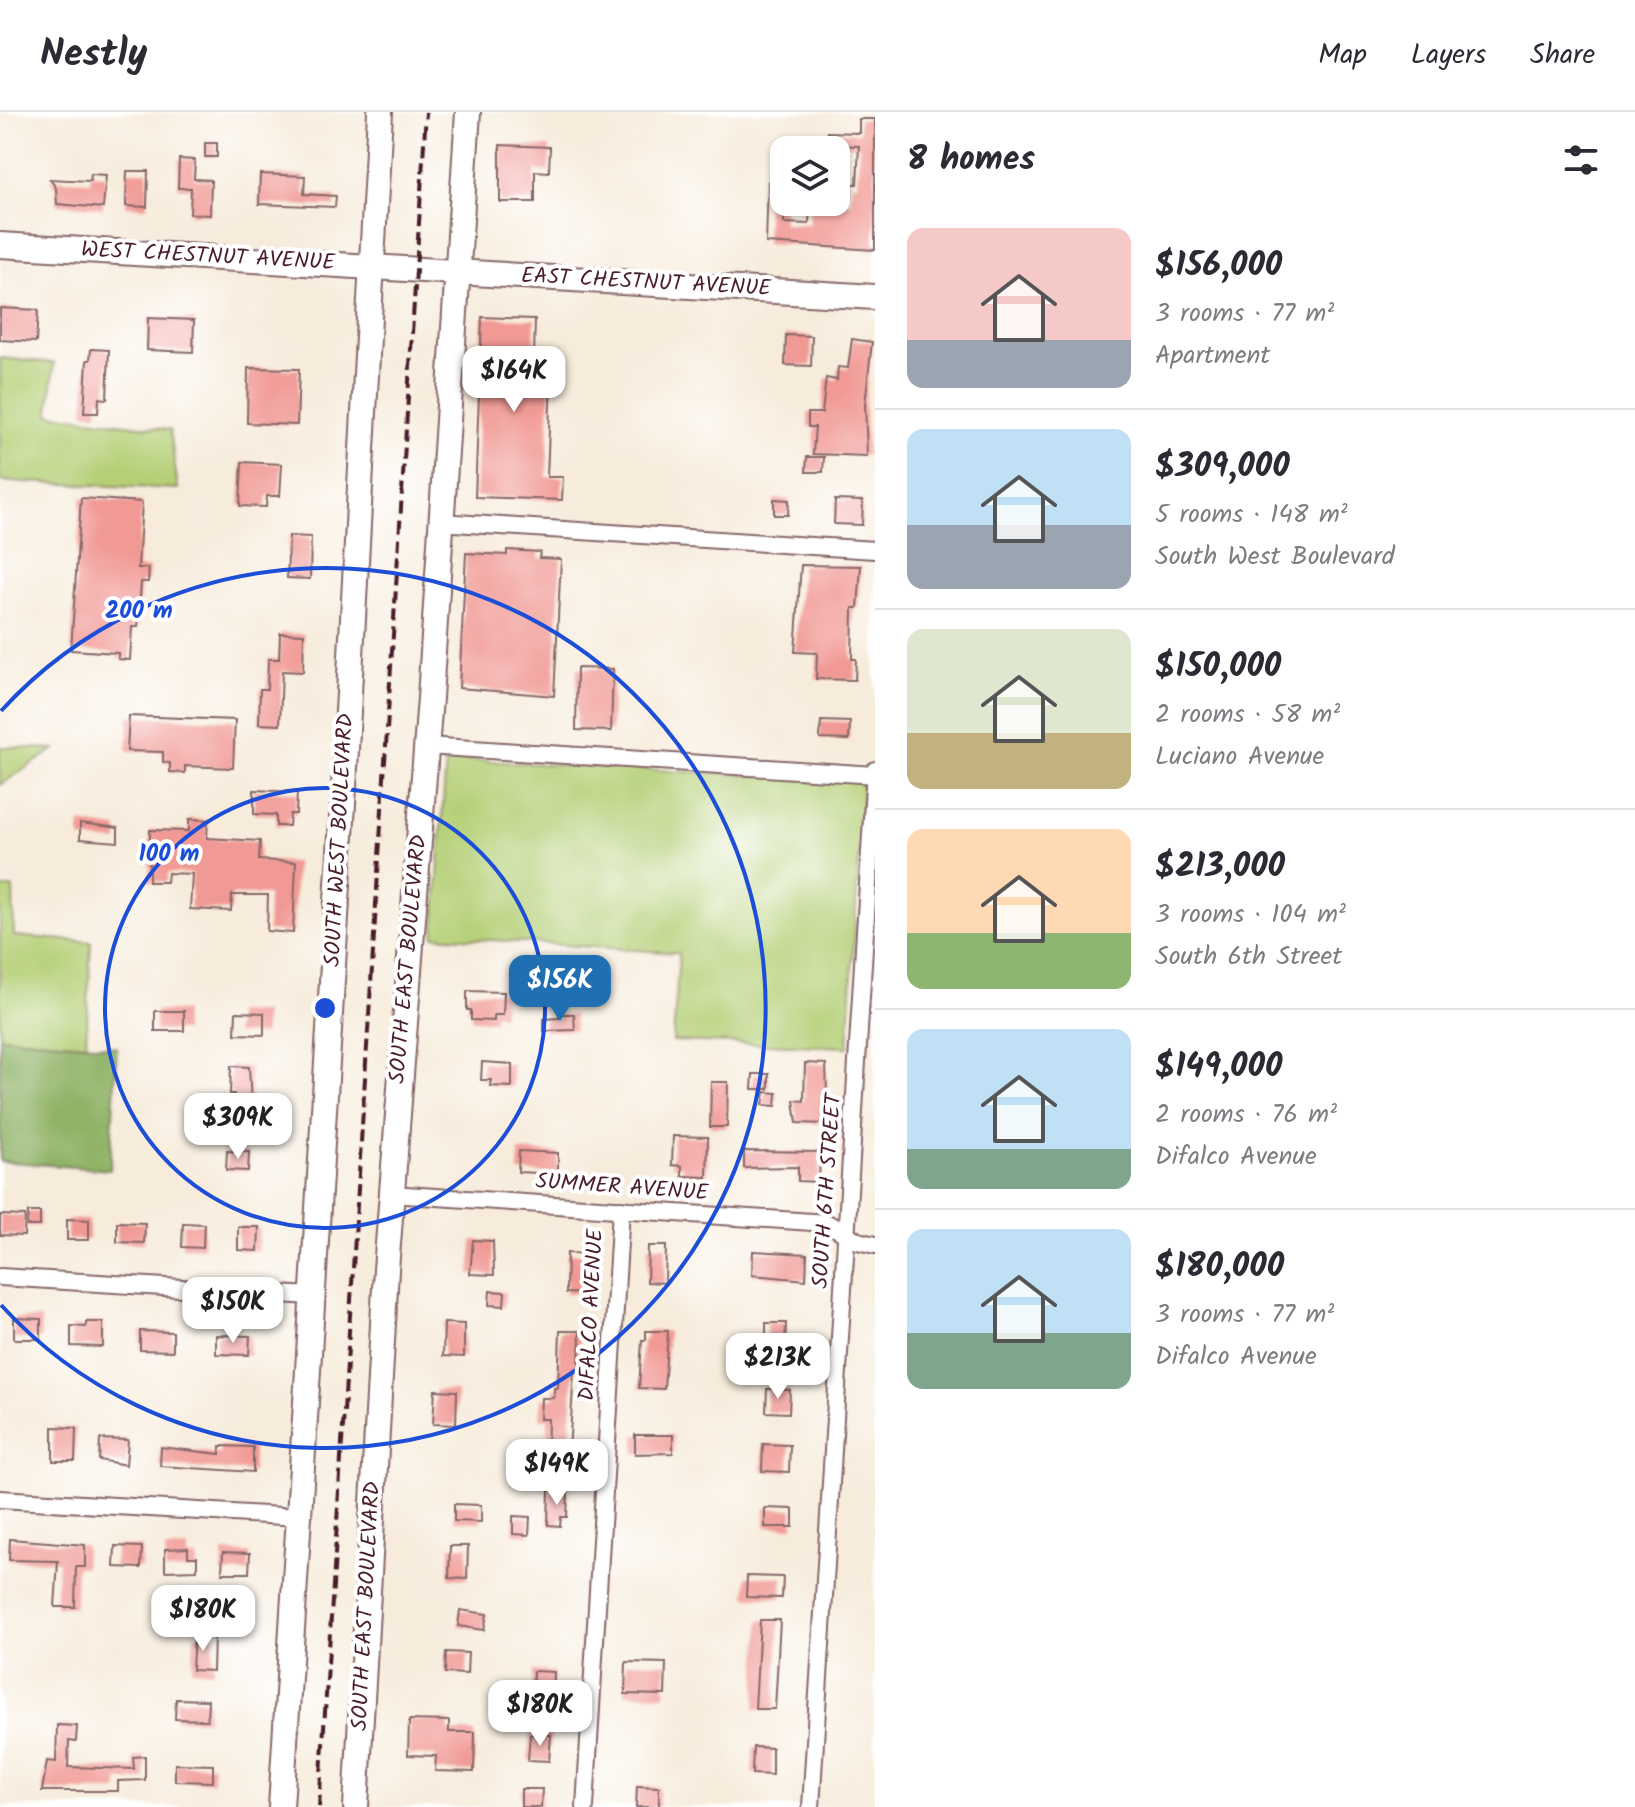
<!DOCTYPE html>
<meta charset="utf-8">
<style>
:root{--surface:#fff;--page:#f2f2f3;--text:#2b2b33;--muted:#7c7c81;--line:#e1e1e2;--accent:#1f6fb2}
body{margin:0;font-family:Kalam,sans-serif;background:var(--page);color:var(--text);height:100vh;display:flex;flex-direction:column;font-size:30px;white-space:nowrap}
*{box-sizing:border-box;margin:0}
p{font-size:26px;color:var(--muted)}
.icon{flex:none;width:44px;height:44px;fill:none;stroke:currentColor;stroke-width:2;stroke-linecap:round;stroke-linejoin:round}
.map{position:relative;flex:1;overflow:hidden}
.side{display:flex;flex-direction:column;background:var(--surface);width:760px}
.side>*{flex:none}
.fabs{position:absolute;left:770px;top:24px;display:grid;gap:16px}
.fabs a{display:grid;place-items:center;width:80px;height:80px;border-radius:16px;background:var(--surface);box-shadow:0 2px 6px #0004;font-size:40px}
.price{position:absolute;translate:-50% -68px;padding:0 18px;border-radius:16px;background:#fff;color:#222;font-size:26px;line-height:52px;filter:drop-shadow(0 2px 4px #0008)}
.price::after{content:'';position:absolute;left:50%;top:48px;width:24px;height:18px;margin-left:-12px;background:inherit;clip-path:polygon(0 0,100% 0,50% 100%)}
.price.active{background:var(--accent);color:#fff}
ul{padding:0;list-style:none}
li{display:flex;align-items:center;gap:24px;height:200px;padding:0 32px}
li+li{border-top:2px solid var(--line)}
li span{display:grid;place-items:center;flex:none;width:224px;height:160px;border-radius:16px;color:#555}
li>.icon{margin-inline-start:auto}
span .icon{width:96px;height:96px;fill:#fffc;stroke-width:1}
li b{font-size:34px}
h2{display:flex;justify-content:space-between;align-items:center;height:96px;padding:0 32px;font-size:34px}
header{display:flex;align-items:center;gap:48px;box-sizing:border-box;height:112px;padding:0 40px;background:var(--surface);border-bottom:2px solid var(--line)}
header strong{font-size:38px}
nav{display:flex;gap:44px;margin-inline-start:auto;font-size:28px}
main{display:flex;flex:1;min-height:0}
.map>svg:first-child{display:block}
.green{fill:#b4cf74;stroke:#7f7750;stroke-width:2}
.forest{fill:#8fb266;stroke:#6c6848;stroke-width:2}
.building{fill:#f19994}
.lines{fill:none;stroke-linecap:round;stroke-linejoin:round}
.street-casing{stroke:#876769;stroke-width:20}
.secondary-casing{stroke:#876769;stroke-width:28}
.street{stroke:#fff;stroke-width:16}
.secondary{stroke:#fff;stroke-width:24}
.rail{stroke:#4a1f2b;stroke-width:4;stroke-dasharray:12 6;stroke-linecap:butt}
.ring{fill:none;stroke:#1d4ed8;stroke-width:4}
.labels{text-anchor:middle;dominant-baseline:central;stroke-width:8;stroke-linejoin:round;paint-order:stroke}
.street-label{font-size:22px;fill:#4a1f2b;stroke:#fff}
.centre{fill:#1d4ed8;stroke:#fff;stroke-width:4}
.ring-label{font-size:24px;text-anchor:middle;font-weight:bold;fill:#1d4ed8;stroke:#fff;stroke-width:8;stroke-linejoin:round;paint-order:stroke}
</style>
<header>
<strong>Nestly</strong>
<nav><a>Map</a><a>Layers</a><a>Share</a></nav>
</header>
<main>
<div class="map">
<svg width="875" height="1695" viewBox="0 0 875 1695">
<rect width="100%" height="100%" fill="#fff"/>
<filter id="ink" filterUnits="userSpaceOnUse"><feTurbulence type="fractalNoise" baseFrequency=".0125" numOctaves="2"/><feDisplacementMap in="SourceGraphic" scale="16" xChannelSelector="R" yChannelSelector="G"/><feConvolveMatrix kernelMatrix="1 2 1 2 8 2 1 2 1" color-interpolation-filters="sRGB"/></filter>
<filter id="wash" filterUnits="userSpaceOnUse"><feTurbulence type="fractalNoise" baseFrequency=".006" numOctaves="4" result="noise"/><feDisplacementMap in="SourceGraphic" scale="32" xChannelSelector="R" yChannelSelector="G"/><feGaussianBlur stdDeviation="1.8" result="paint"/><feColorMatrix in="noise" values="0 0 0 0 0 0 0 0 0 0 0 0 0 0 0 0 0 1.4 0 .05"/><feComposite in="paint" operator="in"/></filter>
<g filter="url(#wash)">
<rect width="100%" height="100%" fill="#f7ecdb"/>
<g class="green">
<polygon points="0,246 54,251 49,302 170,318 178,377 0,369"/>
<polygon points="0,635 55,637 0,673"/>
<polygon points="446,647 863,669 848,935 673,929 679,841 434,824"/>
<polygon points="0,776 13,776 14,824 91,830 86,932 0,925"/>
</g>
<polygon class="forest" points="0,925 117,935 110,1058 0,1049"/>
<g id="blocks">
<g class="building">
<polygon points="859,7 875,7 875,138 766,131 768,70 784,70 784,111 809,112 810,93 851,90 852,72 857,72 859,34 827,33 827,20 859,21"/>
<rect x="205" y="31" width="12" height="14"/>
<polygon points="500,33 550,35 549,60 535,59 535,90 500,90"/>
<polygon points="179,47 195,48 194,67 211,68 210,103 190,102 191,76 178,76"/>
<polygon points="127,59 148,59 147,95 126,94"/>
<polygon points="91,62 106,63 103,96 57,92 56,76 50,67 90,69"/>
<polygon points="260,62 305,64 304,82 336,84 335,95 259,92"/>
<polygon points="0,196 38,198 36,230 0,228"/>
<polygon points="482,205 535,207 534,245 552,246 547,365 563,365 562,388 475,385"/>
<polygon points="148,206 194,208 193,240 147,238"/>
<polygon points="786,223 812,224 811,254 785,253"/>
<polygon points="852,227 872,230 865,292 867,344 813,342 815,315 808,315 808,301 822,301 826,266 837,268 838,255 848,256"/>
<polygon points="91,237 109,238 107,287 99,286 98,301 84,301 87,248 90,248"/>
<polygon points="248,256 299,257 297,313 247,311"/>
<polygon points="807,345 824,345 823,360 806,360"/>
<polygon points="242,350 282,352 280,384 267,384 266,395 240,394"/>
<polygon points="81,386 142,390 138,456 149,456 148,470 141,470 138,515 132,515 130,548 118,547 118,541 71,538"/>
<polygon points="774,387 789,388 788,403 774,403"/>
<polygon points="835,388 863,389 862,413 834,412"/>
<polygon points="289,424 311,425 310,467 287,466"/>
<polygon points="507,438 540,440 539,446 561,447 554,584 459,576 466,441 507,443"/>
<polygon points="801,453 861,454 858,496 853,496 852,547 856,547 855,568 816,567 817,541 795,540"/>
<polygon points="280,521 304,522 303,560 282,559 280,613 259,612 260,577 267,577 268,547 279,547"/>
<polygon points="577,556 613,557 611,619 576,618"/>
<polygon points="129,604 235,608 233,656 185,654 185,661 170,660 170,651 163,650 163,640 127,639"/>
<polygon points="821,609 850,610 849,628 820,627"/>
<polygon points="254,678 297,680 296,702 290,702 289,714 276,714 276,703 254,702"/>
<polygon points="189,707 208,708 207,726 260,729 259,748 296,750 293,821 267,819 268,783 232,783 231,799 190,797 192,762 168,761 167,770 149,770 150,718 189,719"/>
<polygon points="80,711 118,716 118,730 80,727"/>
<polygon points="467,879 504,880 503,903 494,903 494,909 471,908 471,898 467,898"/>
<rect x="155" y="899" width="29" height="20"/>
<polygon points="236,900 264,901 264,923 235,922"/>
<polygon points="559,902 574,902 575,918 544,919 544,907 559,906"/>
<polygon points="482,950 512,952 512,975 490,974 491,968 481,968"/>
<polygon points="805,951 826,952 828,1012 797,1011 794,988 804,989"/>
<polygon points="231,954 249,955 251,990 234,989 234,982 230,982"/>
<polygon points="753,962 769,962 769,977 752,977"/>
<polygon points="711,970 728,970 727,1015 710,1015"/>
<polygon points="765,980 777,981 776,994 763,993"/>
<polygon points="263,999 279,999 278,1024 262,1023"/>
<polygon points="673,1024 708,1025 707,1065 682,1064 682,1054 672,1053"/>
<polygon points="227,1039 249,1040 248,1059 226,1058"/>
<polygon points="519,1039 558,1041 558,1062 518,1060"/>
<polygon points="744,1039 820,1040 819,1070 798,1069 798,1055 744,1056"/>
<polygon points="28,1100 40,1100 40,1114 27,1114"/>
<polygon points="0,1103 25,1104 24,1124 0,1123"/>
<polygon points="67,1107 89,1108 89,1128 67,1128"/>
<polygon points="117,1110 145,1111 144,1131 117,1130"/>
<polygon points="183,1111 204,1112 203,1136 182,1135"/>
<polygon points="238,1115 259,1115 258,1139 238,1138"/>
<polygon points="473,1128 493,1129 494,1163 470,1162"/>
<polygon points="648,1134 666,1134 665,1171 647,1170"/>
<polygon points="753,1139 807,1142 806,1168 752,1163"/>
<polygon points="567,1141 589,1142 587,1182 566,1181"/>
<polygon points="490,1179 505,1180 504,1194 489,1193"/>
<polygon points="14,1206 41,1207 41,1227 14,1227"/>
<polygon points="86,1210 103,1210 103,1235 71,1234 71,1214 86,1215"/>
<polygon points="444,1211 464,1212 464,1245 443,1244"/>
<polygon points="766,1211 786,1211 785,1234 766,1233"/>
<polygon points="140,1219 173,1220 173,1239 140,1238"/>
<polygon points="560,1219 580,1219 579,1258 574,1258 568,1357 547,1356 548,1307 540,1307 541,1286 554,1286 554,1276 558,1276"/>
<polygon points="646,1219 668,1219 664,1277 639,1276 642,1228 646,1228"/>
<polygon points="216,1223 250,1224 249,1243 216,1242"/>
<polygon points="733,1236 754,1236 754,1252 732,1251"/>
<polygon points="767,1277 790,1278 789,1301 766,1300"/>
<polygon points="435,1278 457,1279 456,1313 433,1312"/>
<polygon points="53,1315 76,1316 75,1349 53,1349"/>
<polygon points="635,1323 673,1323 673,1341 635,1342"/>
<polygon points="100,1327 128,1328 126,1353 99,1348"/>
<polygon points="763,1332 790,1333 789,1360 762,1359"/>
<polygon points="220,1334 253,1335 253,1360 160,1354 161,1335 220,1342"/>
<polygon points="549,1378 568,1379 567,1405 561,1405 560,1414 548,1413"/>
<polygon points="454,1392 481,1393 481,1410 454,1409"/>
<polygon points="765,1396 793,1397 793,1415 765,1415"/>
<polygon points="513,1404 530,1405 529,1423 513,1422"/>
<polygon points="10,1427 85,1433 85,1455 76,1455 75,1495 55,1495 58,1449 9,1448"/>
<polygon points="115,1434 142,1435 141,1456 114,1455"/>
<polygon points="450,1434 468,1434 467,1467 449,1466"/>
<polygon points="188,1436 188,1445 197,1445 197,1458 165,1459 165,1437"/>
<polygon points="223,1440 250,1441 249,1461 222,1461"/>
<polygon points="747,1464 783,1465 782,1486 746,1485"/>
<polygon points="460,1498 487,1502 484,1518 458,1514"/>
<polygon points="760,1508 780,1508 775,1597 755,1597"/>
<polygon points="194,1522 214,1523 213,1559 192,1558"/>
<polygon points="446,1540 468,1541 467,1562 445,1561"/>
<polygon points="626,1550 666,1551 665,1583 625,1582"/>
<polygon points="533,1559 554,1560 553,1586 532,1586"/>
<polygon points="176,1587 208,1588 207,1608 175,1607"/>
<polygon points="409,1608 449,1609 449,1620 475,1620 474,1660 435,1659 436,1644 408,1643"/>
<polygon points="57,1613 77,1614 76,1630 69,1629 68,1655 134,1657 133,1645 145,1644 145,1668 118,1669 118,1679 42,1679 47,1649 56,1650"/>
<polygon points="530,1622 551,1623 549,1649 528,1648"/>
<polygon points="753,1635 772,1636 772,1663 752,1662"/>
<polygon points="175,1652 213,1653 213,1670 175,1669"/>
<polygon points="637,1674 659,1675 659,1695 636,1695"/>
<polygon points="521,1677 542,1677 541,1695 521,1695"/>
</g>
</g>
</g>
<g filter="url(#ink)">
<use href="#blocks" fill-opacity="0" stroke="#876769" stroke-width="2"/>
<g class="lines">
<g class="street-casing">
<g id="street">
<polyline points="439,410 875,438"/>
<polyline points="426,634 875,663"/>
<polyline points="391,1082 827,1111 858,1129 875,1133"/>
<polyline points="0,1165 312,1184"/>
<polyline points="0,1387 298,1405"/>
<polyline points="585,1695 621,1097"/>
<polyline points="811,1695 875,658"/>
</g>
</g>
<g class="secondary-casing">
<g id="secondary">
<polyline points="0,133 875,185"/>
<polyline points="281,1695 344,675 380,0"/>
<polyline points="356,1695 386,1158 430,586 468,0"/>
</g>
</g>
<use href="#street" class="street"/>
<use href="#secondary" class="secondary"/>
<polyline class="rail" points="319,1695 426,0"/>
</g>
</g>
<g class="ring">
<circle cx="325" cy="896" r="220"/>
<path d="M1 599A440 440 0 1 1 1 1193"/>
</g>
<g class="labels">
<g class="street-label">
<text transform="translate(208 145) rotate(3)">WEST CHESTNUT AVENUE</text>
<text transform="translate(646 171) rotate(3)">EAST CHESTNUT AVENUE</text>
<text transform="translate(340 728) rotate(-87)">SOUTH WEST BOULEVARD</text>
<text transform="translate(409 847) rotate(-85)">SOUTH EAST BOULEVARD</text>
<text transform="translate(622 1076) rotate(4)">SUMMER AVENUE</text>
<text transform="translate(828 1079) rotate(-86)">SOUTH 6TH STREET</text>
<text transform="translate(592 1203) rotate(-87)">DIFALCO AVENUE</text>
<text transform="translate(367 1494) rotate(-87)">SOUTH EAST BOULEVARD</text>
</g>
</g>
<circle cx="325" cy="896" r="12" class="centre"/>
<g class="ring-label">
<text x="139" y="506">200 m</text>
<text x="169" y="749">100 m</text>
</g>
</svg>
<div class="fabs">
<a><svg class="icon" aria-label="layers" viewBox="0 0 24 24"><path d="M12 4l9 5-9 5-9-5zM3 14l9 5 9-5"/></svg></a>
</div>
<b class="price" style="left:514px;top:302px">$164K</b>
<b class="price active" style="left:560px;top:911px">$156K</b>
<b class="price" style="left:238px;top:1049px">$309K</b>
<b class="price" style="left:233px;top:1233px">$150K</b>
<b class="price" style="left:778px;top:1289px">$213K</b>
<b class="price" style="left:557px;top:1395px">$149K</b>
<b class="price" style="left:203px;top:1541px">$180K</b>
<b class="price" style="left:540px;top:1636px">$180K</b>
</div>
<section class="side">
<h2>8 homes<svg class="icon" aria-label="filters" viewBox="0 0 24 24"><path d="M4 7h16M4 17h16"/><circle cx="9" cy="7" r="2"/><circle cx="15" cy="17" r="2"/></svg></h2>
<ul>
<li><span style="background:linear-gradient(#f6c9c9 70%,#9aa5b1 0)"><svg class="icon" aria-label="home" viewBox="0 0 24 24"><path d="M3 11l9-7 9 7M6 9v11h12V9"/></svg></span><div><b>$156,000</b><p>3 rooms · 77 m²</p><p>Apartment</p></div></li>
<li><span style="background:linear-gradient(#bfe0f5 60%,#9aa5b1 0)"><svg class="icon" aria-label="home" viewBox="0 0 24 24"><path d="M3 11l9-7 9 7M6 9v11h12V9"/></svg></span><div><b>$309,000</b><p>5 rooms · 148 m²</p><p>South West Boulevard</p></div></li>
<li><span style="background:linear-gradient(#dfe7d0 65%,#c2b280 0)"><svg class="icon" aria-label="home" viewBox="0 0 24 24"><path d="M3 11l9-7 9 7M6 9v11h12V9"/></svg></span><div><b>$150,000</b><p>2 rooms · 58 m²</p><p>Luciano Avenue</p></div></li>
<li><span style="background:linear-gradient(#ffd9b3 65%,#8fb573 0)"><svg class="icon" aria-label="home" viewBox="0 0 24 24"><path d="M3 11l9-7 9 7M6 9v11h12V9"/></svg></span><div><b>$213,000</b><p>3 rooms · 104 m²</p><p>South 6th Street</p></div></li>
<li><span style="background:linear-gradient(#bfe0f5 75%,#7fa58c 0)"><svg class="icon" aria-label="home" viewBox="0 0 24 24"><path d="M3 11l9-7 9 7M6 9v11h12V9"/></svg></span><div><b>$149,000</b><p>2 rooms · 76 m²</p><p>Difalco Avenue</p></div></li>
<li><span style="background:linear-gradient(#bfe0f5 65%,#7fa58c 0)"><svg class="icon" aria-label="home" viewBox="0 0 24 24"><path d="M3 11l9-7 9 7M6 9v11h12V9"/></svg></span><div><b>$180,000</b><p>3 rooms · 77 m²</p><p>Difalco Avenue</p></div></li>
</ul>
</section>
</main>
